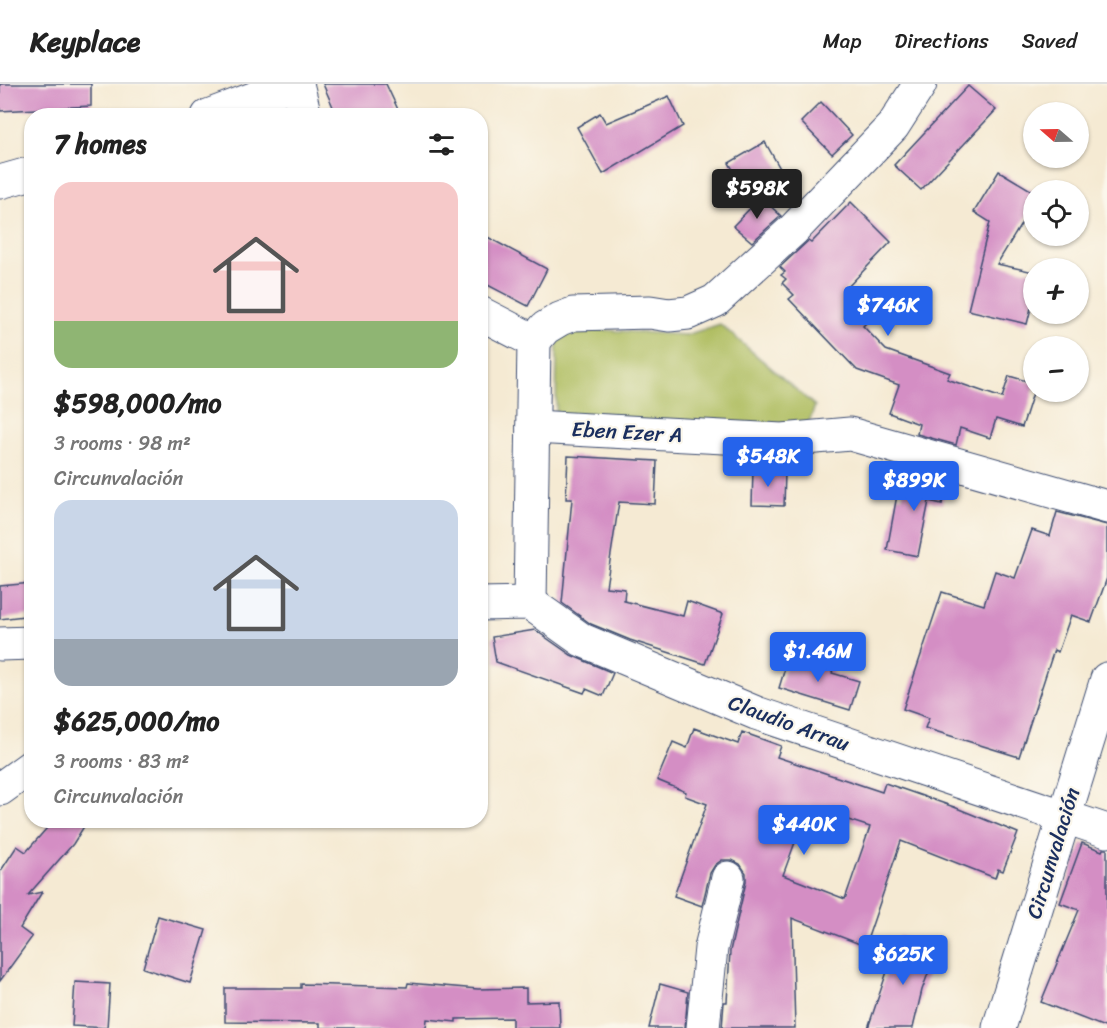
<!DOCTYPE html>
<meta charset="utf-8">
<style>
:root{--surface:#fff;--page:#f6f6f6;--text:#222;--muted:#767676;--line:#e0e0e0;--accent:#2563eb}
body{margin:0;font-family:Sriracha,sans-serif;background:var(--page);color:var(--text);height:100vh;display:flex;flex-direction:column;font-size:22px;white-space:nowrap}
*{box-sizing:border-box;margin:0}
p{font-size:20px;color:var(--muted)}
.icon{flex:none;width:33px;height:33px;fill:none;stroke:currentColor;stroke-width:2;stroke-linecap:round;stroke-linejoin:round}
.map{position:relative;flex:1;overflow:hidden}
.side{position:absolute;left:24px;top:24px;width:464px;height:720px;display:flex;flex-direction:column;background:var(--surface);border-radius:24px;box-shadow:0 2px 4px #0004}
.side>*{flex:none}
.needle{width:39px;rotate:290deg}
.tools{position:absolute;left:1023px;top:18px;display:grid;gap:12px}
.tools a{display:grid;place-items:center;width:66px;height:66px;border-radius:50%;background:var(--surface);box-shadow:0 2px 4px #0004;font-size:30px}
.price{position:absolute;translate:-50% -51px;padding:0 14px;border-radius:6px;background:var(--accent);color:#fff;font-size:20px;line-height:39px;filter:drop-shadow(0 2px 3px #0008)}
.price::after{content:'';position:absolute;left:50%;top:36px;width:18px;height:14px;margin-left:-9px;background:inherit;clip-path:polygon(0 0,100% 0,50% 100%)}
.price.current{background:#222;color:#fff}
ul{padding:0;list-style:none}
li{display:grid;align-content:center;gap:12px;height:318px;padding:0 30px}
li span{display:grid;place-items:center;height:186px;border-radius:18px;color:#555}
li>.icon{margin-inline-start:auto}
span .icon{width:108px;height:108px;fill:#fffc;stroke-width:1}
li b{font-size:26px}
h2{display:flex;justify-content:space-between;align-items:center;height:72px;padding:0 30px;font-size:26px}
header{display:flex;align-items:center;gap:36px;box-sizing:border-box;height:84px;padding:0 30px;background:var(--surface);border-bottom:2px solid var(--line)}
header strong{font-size:28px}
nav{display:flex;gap:33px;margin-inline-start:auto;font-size:21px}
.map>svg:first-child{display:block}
.green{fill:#afbd60;stroke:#65765f;stroke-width:1.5}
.building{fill:#d48ec4;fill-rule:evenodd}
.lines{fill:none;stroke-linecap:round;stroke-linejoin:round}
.minor-casing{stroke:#3c4b70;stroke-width:35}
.minor{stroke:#fff;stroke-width:33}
.labels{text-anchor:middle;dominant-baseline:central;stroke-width:4.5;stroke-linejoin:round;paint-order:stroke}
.street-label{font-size:21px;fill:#1b2f5e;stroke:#fbf7ec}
</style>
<header>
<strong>Keyplace</strong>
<nav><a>Map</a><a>Directions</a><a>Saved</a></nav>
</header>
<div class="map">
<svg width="1107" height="944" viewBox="0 0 1107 944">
<rect width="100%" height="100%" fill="#fbf7ec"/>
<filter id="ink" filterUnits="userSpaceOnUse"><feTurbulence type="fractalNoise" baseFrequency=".0167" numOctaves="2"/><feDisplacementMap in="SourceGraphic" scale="12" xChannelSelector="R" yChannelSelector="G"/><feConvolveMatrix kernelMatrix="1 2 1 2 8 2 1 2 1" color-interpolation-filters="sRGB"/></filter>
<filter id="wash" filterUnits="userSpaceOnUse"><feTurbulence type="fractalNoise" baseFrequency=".008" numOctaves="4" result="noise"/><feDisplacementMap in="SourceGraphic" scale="24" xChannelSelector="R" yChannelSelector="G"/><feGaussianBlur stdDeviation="1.35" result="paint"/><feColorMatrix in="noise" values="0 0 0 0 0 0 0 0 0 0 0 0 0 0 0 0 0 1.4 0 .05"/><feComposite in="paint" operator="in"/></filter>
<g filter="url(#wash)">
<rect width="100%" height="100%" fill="#f5ead3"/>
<polygon class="green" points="720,240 815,322 808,341 556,336 557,259 572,244 686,251"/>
<g id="blocks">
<g class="building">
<polygon points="0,0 91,0 91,22 0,27"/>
<polygon points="323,0 386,0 401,32 337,32"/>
<polygon points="968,2 996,26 921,106 894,81"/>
<polygon points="669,12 683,42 603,90 577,43 600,29 606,39"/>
<polygon points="821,18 852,51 832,70 801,38"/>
<polygon points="765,58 782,88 746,108 729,79"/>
<polygon points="999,87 1034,108 1034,119 997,180 1034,188 1034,212 1027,240 968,226 990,138 974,128"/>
<polygon points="761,113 781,132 752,158 733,142"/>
<polygon points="851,118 891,158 843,208 870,235 863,242 886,266 950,289 947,295 1002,314 1009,292 1034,299 1034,306 1022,343 996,335 990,354 960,344 956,361 917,350 919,340 889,329 899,301 857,286 789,215 794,211 782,199 786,195 781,191 785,188 780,183 808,157 811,159"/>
<polygon points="480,149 547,185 528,222 480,197"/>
<polygon points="568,372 657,377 655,420 619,418 606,503 625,505 624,517 683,532 687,517 723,530 705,580 630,556 591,540 562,519 572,415 566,415"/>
<polygon points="753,386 785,387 784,422 752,421"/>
<polygon points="909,386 948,397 942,420 929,417 918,472 887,466 897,411 902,413"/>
<polygon points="1057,428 1107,441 1107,494 1091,538 1071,531 1058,568 1054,566 1019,673 925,644 929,634 903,625 942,508 984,521 995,487 1015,494 1032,446 1050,452"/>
<polygon points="32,499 32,531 0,535 0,502"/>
<polygon points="535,546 571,571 613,589 603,612 586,605 584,609 496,578 492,553"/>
<polygon points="789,571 833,585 832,589 859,597 850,626 779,604"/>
<path d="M694,644L738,660L742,648L781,662L777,673L882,708L885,699L954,723L1018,749L1003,787L998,785L995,794L901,757L865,862L792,834L795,944H722L724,918H727L730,867L746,798V789L740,780L732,776H722L715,781L710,789L702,822L674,812L707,720L685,712L686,708L657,696L673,658L687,664ZM808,723L870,743L845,815L783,791Z"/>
<polygon points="54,736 88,736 73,760 28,811 42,808 20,844 32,853 0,897 0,788 17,762 26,768"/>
<polygon points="1082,759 1102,767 1103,765 1107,765 1107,944 1041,918 1079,826 1060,819"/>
<polygon points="158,832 206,846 190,899 143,884"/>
<polygon points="899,852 937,865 922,906 913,944 868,944"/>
<polygon points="75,898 110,900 107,944 72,942"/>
<polygon points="408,899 478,905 526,904 526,918 559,917 560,944 512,944 512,934 456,935 456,938 427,935 426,944 320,944 320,939 225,938 225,904 301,904 301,900 407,903"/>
<polygon points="660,900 688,908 685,944 649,944"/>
</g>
</g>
</g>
<g filter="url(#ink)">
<use href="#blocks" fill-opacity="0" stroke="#3c4b70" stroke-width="1.5"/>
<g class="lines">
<g class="minor-casing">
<g id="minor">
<polyline points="297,0 305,32"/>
<polyline points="208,32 292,0"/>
<polyline points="0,98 32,89"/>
<polyline points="480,229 534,257"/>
<polyline points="534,257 545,244 560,235 573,230 650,228 669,231 688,229 715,217 793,146 893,42 920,0"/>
<polyline points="533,343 782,356 850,350 1107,423"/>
<polyline points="530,519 534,257"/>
<polyline points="480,520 530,519 582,556 756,629 1107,747"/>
<polyline points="0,560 32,559"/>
<polyline points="0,705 32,682"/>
<polyline points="703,944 711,864 728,794"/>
<polyline points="999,944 1107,595"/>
</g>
</g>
<use href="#minor" class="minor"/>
</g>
</g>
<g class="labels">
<g class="street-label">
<text transform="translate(627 348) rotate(3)">Eben Ezer A</text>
<text transform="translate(789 639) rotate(20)">Claudio Arrau</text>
<text transform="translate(1053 769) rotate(-73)">Circunvalación</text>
</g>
</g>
</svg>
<div class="tools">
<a><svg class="needle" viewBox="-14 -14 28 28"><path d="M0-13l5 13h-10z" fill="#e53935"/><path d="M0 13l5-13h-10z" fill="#767676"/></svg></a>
<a><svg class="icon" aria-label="locate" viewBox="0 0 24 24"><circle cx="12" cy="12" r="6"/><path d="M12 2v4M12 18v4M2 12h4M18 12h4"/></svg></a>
<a>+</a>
<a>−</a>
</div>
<b class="price current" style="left:757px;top:136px">$598K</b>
<b class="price" style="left:888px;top:253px">$746K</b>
<b class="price" style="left:768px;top:404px">$548K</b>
<b class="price" style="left:914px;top:428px">$899K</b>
<b class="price" style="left:818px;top:599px">$1.46M</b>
<b class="price" style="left:804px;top:772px">$440K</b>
<b class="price" style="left:903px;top:902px">$625K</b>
<section class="side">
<h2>7 homes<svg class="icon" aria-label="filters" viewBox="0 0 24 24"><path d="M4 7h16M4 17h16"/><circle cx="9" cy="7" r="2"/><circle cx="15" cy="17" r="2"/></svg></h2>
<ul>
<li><span style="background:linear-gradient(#f6c9c9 75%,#8fb573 0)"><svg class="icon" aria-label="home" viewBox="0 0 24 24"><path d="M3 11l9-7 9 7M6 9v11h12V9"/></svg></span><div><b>$598,000/mo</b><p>3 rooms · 98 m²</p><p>Circunvalación</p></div></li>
<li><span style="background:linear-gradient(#c9d6e8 75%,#9aa5b1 0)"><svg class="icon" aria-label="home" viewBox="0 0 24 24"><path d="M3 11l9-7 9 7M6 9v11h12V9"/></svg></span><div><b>$625,000/mo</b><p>3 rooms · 83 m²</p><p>Circunvalación</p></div></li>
</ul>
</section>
</div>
